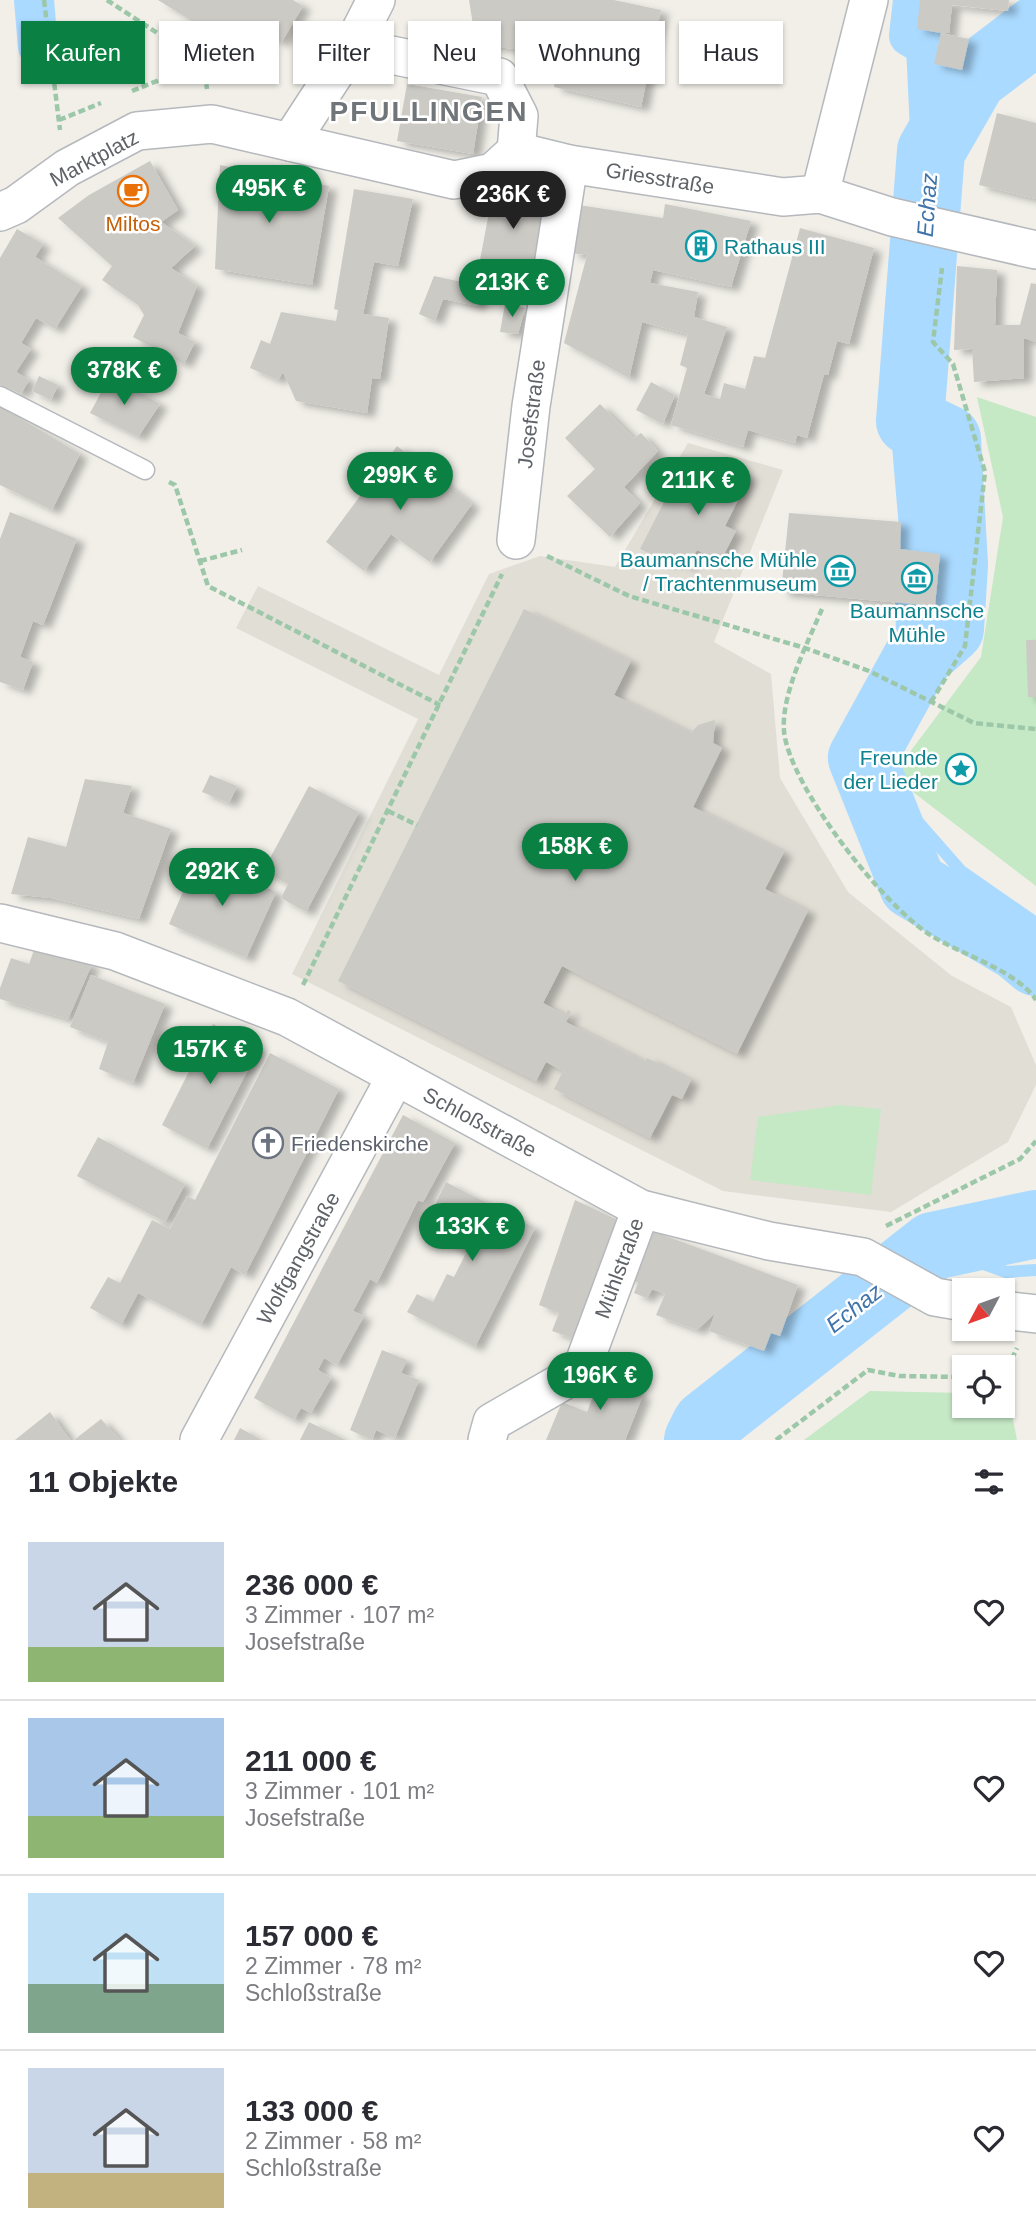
<!DOCTYPE html>
<html lang="de">
<meta charset="utf-8">
<style>
:root{--surface:#fff;--page:#f2f2f3;--text:#2b2b33;--muted:#7c7c81;--line:#e1e1e2;--accent:#0b8043}
body{margin:0;font-family:Arial,sans-serif;background:var(--page);color:var(--text);height:100vh;display:flex;flex-direction:column;font-size:26px;white-space:nowrap}
*{box-sizing:border-box;margin:0}
p{font-size:23px;color:var(--muted)}
.icon{flex:none;width:38px;height:38px;fill:none;stroke:currentColor;stroke-width:2;stroke-linecap:round;stroke-linejoin:round}
.map{position:relative;height:1440px;overflow:hidden}
.details{display:flex;flex-direction:column;background:var(--surface);flex:1}
.details>*{flex:none}
.hud{position:absolute;left:21px;top:21px;width:994px;height:63px;display:flex;gap:14px}
.needle{width:46px;rotate:229deg}
.buttons{position:absolute;left:952px;top:1278px;display:grid;gap:14px}
.buttons a{display:grid;place-items:center;width:63px;height:63px;border-radius:0px;background:var(--surface);box-shadow:0 2px 5px #0004;font-size:35px}
.price{position:absolute;translate:-50% -60px;padding:0 16px;border-radius:24px;background:var(--accent);color:#fff;font-size:23px;line-height:46px;filter:drop-shadow(0 2px 4px #0008)}
.price::after{content:'';position:absolute;left:50%;top:42px;width:21px;height:16px;margin-left:-10px;background:inherit;clip-path:polygon(0 0,100% 0,50% 100%)}
.price.on{background:#222;color:#fff}
ul{padding:0;list-style:none}
li{display:flex;align-items:center;gap:21px;height:175px;padding:0 28px}
li+li{border-top:2px solid var(--line)}
li span{display:grid;place-items:center;flex:none;width:196px;height:140px;border-radius:0px;color:#555}
li>.icon{margin-inline-start:auto}
span .icon{width:84px;height:84px;fill:#fffc;stroke-width:1}
li b{font-size:30px}
h2{display:flex;justify-content:space-between;align-items:center;height:84px;padding:0 28px;font-size:30px}
.chip{padding:0 24px;border-radius:0px;background:var(--surface);box-shadow:0 2px 5px #0004;font-size:24px;line-height:63px}
.chip.on{background:var(--accent);color:#fff}
.map>svg:first-child{display:block}
.education{fill:#e1ded6}
.green{fill:#c5e8c5}
.lines{fill:none;stroke-linecap:round;stroke-linejoin:round}
.stream{stroke:#aadaff;stroke-width:12}
.canal{stroke:#aadaff;stroke-width:40}
.river{stroke:#aadaff;stroke-width:68}
.building{fill:#cccac5;filter:url(#shadow)}
.lane-casing{stroke:#b5b8bc;stroke-width:21}
.street-casing{stroke:#b5b8bc;stroke-width:40}
.path{stroke:#9cc7a9;stroke-width:4.5;stroke-dasharray:7 3.5;stroke-linecap:butt}
.lane{stroke:#fff;stroke-width:18}
.street{stroke:#fff;stroke-width:37}
.labels{text-anchor:middle;dominant-baseline:central;stroke-width:5;stroke-linejoin:round;paint-order:stroke}
.street-label{font-size:21px;fill:#5f6368;stroke:#fff}
.food-label{font-size:21px;fill:#c56008;stroke:#fff}
.culture-label{font-size:21px;fill:#0d838f;stroke:#fff;text-anchor:end}
.worship-label{font-size:21px;fill:#5b616d;stroke:#fff;text-anchor:start}
.water-label{font-size:23px;font-style:italic;fill:#4174aa;stroke:#fff}
.district-label{font-size:28px;font-weight:bold;letter-spacing:2px;fill:#70757a;stroke:#fff}
</style>
<div class="map">
<svg width="1036" height="1440" viewBox="0 0 1036 1440">
<defs>
<filter id="shadow"><feDropShadow dx="8" dy="4.5" stdDeviation="3.5" flood-color="#0004"/></filter>
</defs>
<rect width="100%" height="100%" fill="#f1efe8"/>
<polygon class="education" points="688,443 783,470 714,642 771,674 780,778 848,892 952,976 1011,1007 1036,1065 1036,1085 1008,1142 891,1212 723,1191 292,974 418,719 236,628 258,586 439,675 489,574 540,556 615,567"/>
<g class="green">
<polygon points="977,397 1036,417 1036,886 892,776 981,657 1003,517"/>
<polygon points="840,1105 881,1109 871,1195 750,1180 758,1117"/>
<polygon points="870,1391 964,1393 964,1405 1003,1405 1003,1394 1008,1394 1017,1440 804,1440"/>
</g>
<g class="lines">
<g class="stream">
<polyline points="862,758 961,871 1036,923"/>
<polyline points="933,1246 1006,1272 1036,1270"/>
</g>
<g class="canal">
<polyline points="34,0 38,47"/>
<polyline points="913,0 909,36 926,46 931,151"/>
<polyline points="910,421 921,552"/>
<polyline points="915,604 917,658"/>
</g>
<g class="river">
<polyline points="1036,30 973,78 931,151 910,421 947,439 954,565 950,629 917,658 862,758 913,885 1018,947 1036,962"/>
<polyline points="698,1440 706,1424 933,1246 1036,1224"/>
</g>
</g>
<g class="building">
<polygon points="158,0 293,0 303,6 281,43 248,23 233,47"/>
<polygon points="469,0 614,0 661,10 641,107 554,87 556,73 541,71 544,53 476,44"/>
<polygon points="920,0 1009,0 1008,11 952,5 949,33 941,33 917,29"/>
<polygon points="941,33 969,39 962,70 934,64"/>
<polygon points="407,84 482,97 473,154 397,141"/>
<polygon points="997,113 1036,123 1036,199 979,185"/>
<polygon points="150,161 178,210 161,222 195,246 171,268 197,286 178,333 195,342 184,364 133,337 144,315 138,305 102,280 112,266 58,218 89,195"/>
<polygon points="220,165 329,186 312,285 215,269"/>
<polygon points="494,186 547,197 531,276 479,265"/>
<polygon points="354,189 413,199 398,266 374,262 363,314 389,318 380,379 372,378 367,413 296,401 283,372 278,380 250,368 261,340 270,344 281,312 336,321 338,310 334,309"/>
<polygon points="665,204 751,221 731,287 653,270 650,283 698,292 694,317 727,327 704,394 720,399 724,383 745,389 754,356 765,358 800,228 874,248 849,344 837,341 828,375 824,374 807,438 797,435 795,443 748,430 743,447 671,425 687,368 680,365 688,334 642,322 629,378 564,343 587,255 571,253 579,205 663,218"/>
<polygon points="17,229 43,244 35,257 82,286 55,329 36,318 21,343 31,349 16,372 29,380 21,394 0,385 0,258"/>
<polygon points="957,266 997,270 995,325 1020,325 1031,283 1036,284 1036,342 1024,338 1024,378 974,382 972,349 954,350"/>
<polygon points="434,276 481,286 478,306 443,299 435,321 419,314"/>
<polygon points="505,304 525,308 518,334 500,332"/>
<polygon points="39,376 58,385 51,400 32,391"/>
<polygon points="110,376 160,404 138,437 90,413"/>
<polygon points="651,382 675,395 663,424 636,410"/>
<polygon points="600,404 634,438 641,433 658,451 624,487 640,503 610,537 567,496 595,469 565,438"/>
<polygon points="0,406 80,454 52,510 0,485"/>
<polygon points="397,446 472,504 430,562 391,534 364,571 326,542"/>
<polygon points="704,461 719,467 722,461 750,476 725,526 736,531 720,562 697,550 688,566 674,558 671,563 640,549 667,496 687,506 692,496 688,492"/>
<polygon points="10,512 77,539 43,625 33,621 20,657 33,662 23,690 0,682 0,539"/>
<polygon points="789,513 901,522 900,549 940,554 935,606 781,592"/>
<polygon points="524,609 631,661 614,695 691,733 698,725 715,720 713,743 722,748 693,807 784,852 765,889 808,911 737,1054 562,966 543,1003 565,1015 568,1010 571,1012 566,1022 645,1062 647,1058 691,1080 682,1099 672,1095 650,1138 554,1089 563,1071 546,1062 536,1081 338,981"/>
<polygon points="1026,640 1036,640 1036,697 1028,697"/>
<polygon points="210,775 237,786 229,803 202,792"/>
<polygon points="85,779 132,786 123,813 171,829 139,919 51,898 11,894 28,837 66,847"/>
<polygon points="309,786 359,812 306,912 281,898 288,884 263,871"/>
<polygon points="198,857 276,892 246,958 169,924"/>
<polygon points="35,947 92,964 68,1019 0,999 0,988 11,958 29,964"/>
<polygon points="91,975 165,1004 133,1083 99,1069 108,1042 70,1027"/>
<polygon points="213,1024 259,1048 207,1149 162,1125"/>
<polygon points="270,1053 339,1089 245,1275 231,1267 201,1325 138,1293 121,1325 90,1308 108,1277 120,1283 152,1220 170,1229 187,1196 195,1200"/>
<polygon points="403,1115 455,1143 423,1202 418,1200 377,1283 370,1279 353,1311 364,1316 337,1365 324,1358 318,1370 331,1378 311,1413 301,1408 294,1420 254,1398"/>
<polygon points="98,1137 185,1184 165,1222 77,1176"/>
<polygon points="446,1182 535,1228 475,1347 407,1312 417,1294 433,1302 447,1274 454,1277 466,1253 422,1231"/>
<polygon points="575,1200 620,1221 580,1341 552,1331 559,1313 539,1305"/>
<polygon points="647,1229 798,1285 780,1336 771,1333 764,1351 709,1331 715,1313 697,1330 656,1315 665,1294 652,1289 647,1298 634,1293 638,1283 627,1278"/>
<polygon points="382,1350 407,1360 401,1373 419,1380 395,1438 376,1430 372,1440 350,1430"/>
<polygon points="605,1366 636,1379 630,1390 643,1395 625,1440 546,1440 562,1402 587,1412"/>
<polygon points="50,1412 70,1440 15,1440"/>
<polygon points="101,1419 120,1440 74,1440"/>
<polygon points="309,1422 346,1440 300,1440"/>
<polygon points="240,1428 262,1440 234,1440"/>
</g>
<g class="lines">
<g class="lane-casing">
<polyline id="lane" points="0,396 145,470"/>
</g>
<g class="street-casing">
<g id="street">
<polyline points="352,47 499,77 519,116 516,151"/>
<polyline points="290,142 352,47 376,0"/>
<polyline points="820,194 869,0"/>
<polyline points="0,212 16,205 67,168 137,131 212,124 454,180 493,172 516,151 569,164 783,197 820,194 892,217 1036,250"/>
<polyline points="516,540 531,406 569,164"/>
<polyline points="0,923 115,951 287,1017 641,1209 769,1241 863,1257 935,1297 964,1302"/>
<polyline points="1003,1310 1036,1314"/>
<polyline points="199,1440 396,1076"/>
<polyline points="487,1440 492,1422 581,1371 641,1209"/>
</g>
</g>
<g class="path">
<polyline points="44,0 60,130"/>
<polyline points="107,0 203,63 207,89"/>
<polyline points="132,91 202,63"/>
<polyline points="59,120 101,103"/>
<polyline points="169,482 175,485 208,586 440,705"/>
<polyline points="547,556 629,596 805,648 869,671 974,723 1036,729"/>
<polyline points="200,561 242,550"/>
<path d="M822,609C808,642 781,694 784,731C789,786 885,908 932,936C962,955 1016,970 1036,1000"/>
<polyline points="931,702 965,646 985,472 953,364 933,342 942,268"/>
<polyline points="388,811 417,825"/>
<polyline points="303,985 502,574"/>
<polyline points="886,1226 1020,1159 1036,1141"/>
<polyline points="1003,1378 1017,1348"/>
<polyline points="776,1440 868,1370 899,1376 964,1377"/>
</g>
<use href="#lane" class="lane"/>
<use href="#street" class="street"/>
</g>
<defs>
<g id="cafe-ring" transform="scale(1.575)"><circle r="9.5" fill="#fff" stroke="#e8710a" stroke-width="1.5"/><path d="M-5.5-4.5H6V0H3Q3 3.5 0 3.5H-2.5Q-5.5 3.5-5.5 0ZM3-3.2v2h1.7v-2ZM-6 4.5H4V6H-6Z" fill="#e8710a"/></g>
<g id="building-ring" transform="scale(1.575)"><circle r="9.5" fill="#fff" stroke="#0f9aa8" stroke-width="1.5"/><path d="M-4-6H4V6H1V3H-1V6H-4ZM-2.5-4.3h1.7v1.8h-1.7ZM.8-4.3h1.7v1.8H.8ZM-2.5-1h1.7V.8h-1.7ZM.8-1h1.7V.8H.8Z" fill="#0f9aa8"/></g>
<g id="museum-ring" transform="scale(1.575)"><circle r="9.5" fill="#fff" stroke="#0f9aa8" stroke-width="1.5"/><path d="M0-6L6-3V-2H-6V-3ZM-5-1h2V3h-2ZM-1-1h2V3h-2ZM3-1h2V3H3ZM-6 4H6V6H-6Z" fill="#0f9aa8"/></g>
<g id="sight-ring" transform="scale(1.575)"><circle r="9.5" fill="#fff" stroke="#0f9aa8" stroke-width="1.5"/><path d="M0-6L1.8-2.2L6-1.7L2.9 1.2L3.7 5.4L0 3.3L-3.7 5.4L-2.9 1.2L-6-1.7L-1.8-2.2Z" fill="#0f9aa8"/></g>
<g id="church-ring" transform="scale(1.575)"><circle r="9.5" fill="#fff" stroke="#6b7280" stroke-width="1.5"/><path d="M-1.2-6h2.4v3.5h3.3v2.4h-3.3V6h-2.4V-.1h-3.3v-2.4h3.3Z" fill="#6b7280"/></g>
</defs>
<g fill-rule="evenodd">
<use href="#cafe-ring" x="133" y="191"/>
<use href="#building-ring" x="701" y="246"/>
<use href="#museum-ring" x="840" y="571"/>
<use href="#museum-ring" x="917" y="578"/>
<use href="#sight-ring" x="961" y="769"/>
<use href="#church-ring" x="268" y="1143"/>
</g>
<g class="labels">
<g class="street-label">
<text transform="translate(94 158) rotate(-28)">Marktplatz</text>
<text transform="translate(660 178) rotate(9)">Griesstraße</text>
<text transform="translate(531 414) rotate(-83)">Josefstraße</text>
<text transform="translate(480 1122) rotate(28)">Schloßstraße</text>
<text transform="translate(298 1258) rotate(-61)">Wolfgangstraße</text>
<text transform="translate(619 1268) rotate(-70)">Mühlstraße</text>
</g>
<g class="food-label">
<text x="133" y="223">Miltos</text>
</g>
<g class="culture-label">
<text x="724" y="246" text-anchor="start">Rathaus III</text>
<text x="817" y="559">Baumannsche Mühle<tspan x="817" dy="24">/ Trachtenmuseum</tspan></text>
<text x="917" y="610" text-anchor="middle">Baumannsche<tspan x="917" dy="24">Mühle</tspan></text>
<text x="938" y="757">Freunde<tspan x="938" dy="24">der Lieder</tspan></text>
</g>
<g class="worship-label">
<text x="291" y="1143">Friedenskirche</text>
</g>
<g class="water-label">
<text transform="translate(927 205) rotate(-86)">Echaz</text>
<text transform="translate(854 1308) rotate(-38)">Echaz</text>
</g>
<g class="district-label">
<text x="429" y="111">PFULLINGEN</text>
</g>
</g>
</svg>
<div class="buttons">
<a><svg class="needle" viewBox="-14 -14 28 28"><path d="M0-13l5 13h-10z" fill="#e53935"/><path d="M0 13l5-13h-10z" fill="#7c7c81"/></svg></a>
<a><svg class="icon" aria-label="locate" viewBox="0 0 24 24"><circle cx="12" cy="12" r="6"/><path d="M12 2v4M12 18v4M2 12h4M18 12h4"/></svg></a>
</div>
<b class="price" style="left:269px;top:225px">495K €</b>
<b class="price on" style="left:513px;top:231px">236K €</b>
<b class="price" style="left:512px;top:319px">213K €</b>
<b class="price" style="left:124px;top:407px">378K €</b>
<b class="price" style="left:400px;top:512px">299K €</b>
<b class="price" style="left:698px;top:517px">211K €</b>
<b class="price" style="left:575px;top:883px">158K €</b>
<b class="price" style="left:222px;top:908px">292K €</b>
<b class="price" style="left:210px;top:1086px">157K €</b>
<b class="price" style="left:472px;top:1263px">133K €</b>
<b class="price" style="left:600px;top:1412px">196K €</b>
<div class="hud">
<a class="chip on">Kaufen</a>
<a class="chip">Mieten</a>
<a class="chip">Filter</a>
<a class="chip">Neu</a>
<a class="chip">Wohnung</a>
<a class="chip">Haus</a>
</div>
</div>
<section class="details">
<h2>11 Objekte<svg class="icon" aria-label="filters" viewBox="0 0 24 24"><path d="M4 7h16M4 17h16"/><circle cx="9" cy="7" r="2"/><circle cx="15" cy="17" r="2"/></svg></h2>
<ul>
<li><span style="background:linear-gradient(#c9d6e8 75%,#8fb573 0)"><svg class="icon" aria-label="home" viewBox="0 0 24 24"><path d="M3 11l9-7 9 7M6 9v11h12V9"/></svg></span><div><b>236 000 €</b><p>3 Zimmer · 107 m²</p><p>Josefstraße</p></div><svg class="icon" aria-label="heart" viewBox="0 0 24 24"><path d="M12 20l-8-8c-3-5 5-10 8-4 3-6 11-1 8 4z"/></svg></li>
<li><span style="background:linear-gradient(#a9c7e8 70%,#8fb573 0)"><svg class="icon" aria-label="home" viewBox="0 0 24 24"><path d="M3 11l9-7 9 7M6 9v11h12V9"/></svg></span><div><b>211 000 €</b><p>3 Zimmer · 101 m²</p><p>Josefstraße</p></div><svg class="icon" aria-label="heart" viewBox="0 0 24 24"><path d="M12 20l-8-8c-3-5 5-10 8-4 3-6 11-1 8 4z"/></svg></li>
<li><span style="background:linear-gradient(#bfe0f5 65%,#7fa58c 0)"><svg class="icon" aria-label="home" viewBox="0 0 24 24"><path d="M3 11l9-7 9 7M6 9v11h12V9"/></svg></span><div><b>157 000 €</b><p>2 Zimmer · 78 m²</p><p>Schloßstraße</p></div><svg class="icon" aria-label="heart" viewBox="0 0 24 24"><path d="M12 20l-8-8c-3-5 5-10 8-4 3-6 11-1 8 4z"/></svg></li>
<li><span style="background:linear-gradient(#c9d6e8 75%,#c2b280 0)"><svg class="icon" aria-label="home" viewBox="0 0 24 24"><path d="M3 11l9-7 9 7M6 9v11h12V9"/></svg></span><div><b>133 000 €</b><p>2 Zimmer · 58 m²</p><p>Schloßstraße</p></div><svg class="icon" aria-label="heart" viewBox="0 0 24 24"><path d="M12 20l-8-8c-3-5 5-10 8-4 3-6 11-1 8 4z"/></svg></li>
</ul>
</section>
